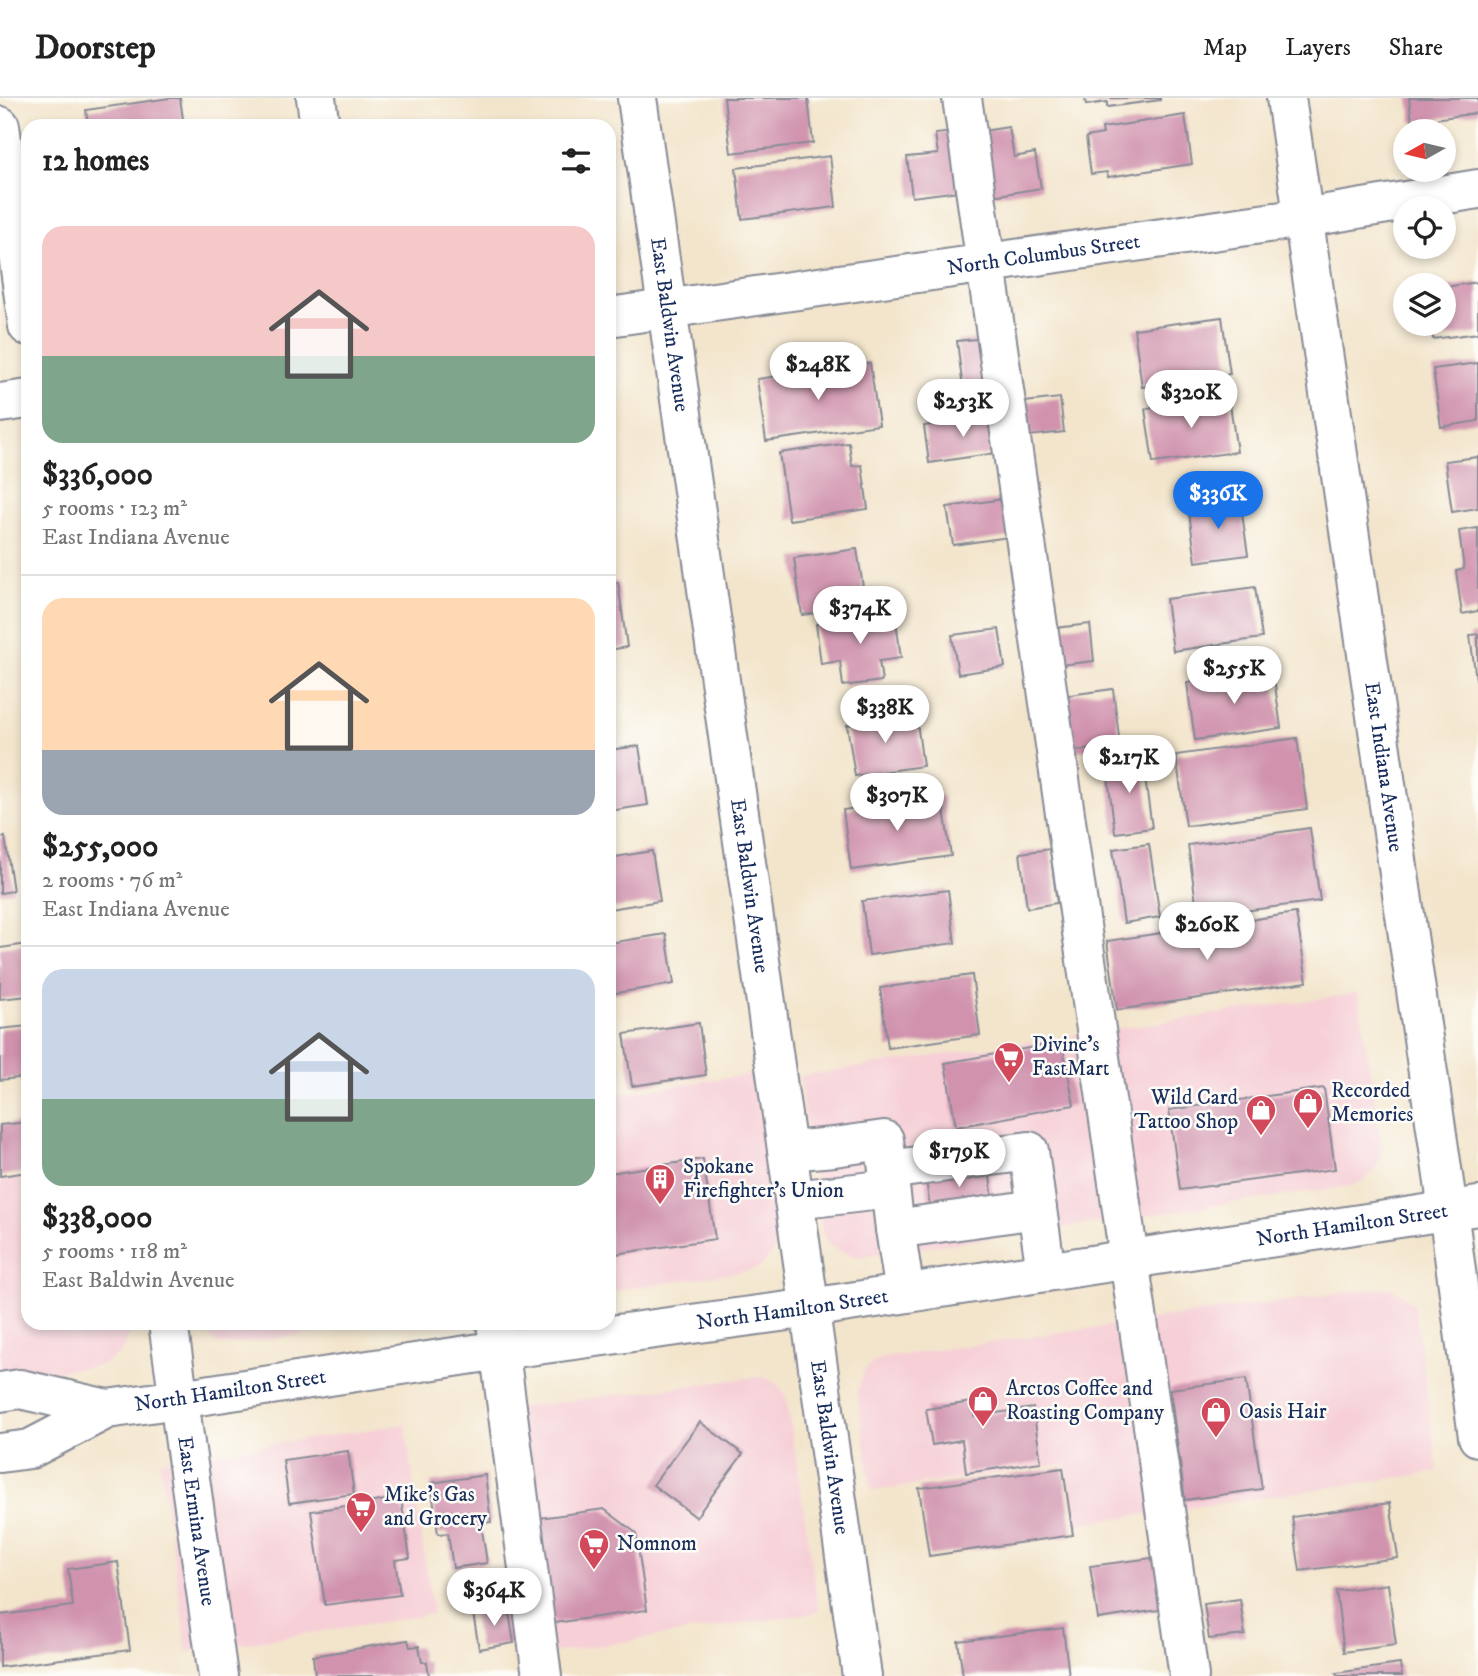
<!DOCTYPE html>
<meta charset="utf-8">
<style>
:root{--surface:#fff;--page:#f2f2f2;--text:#222;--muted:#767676;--line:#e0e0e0;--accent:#1a73e8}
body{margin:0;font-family:"IM FELL DW Pica",serif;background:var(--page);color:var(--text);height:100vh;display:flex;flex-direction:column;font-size:26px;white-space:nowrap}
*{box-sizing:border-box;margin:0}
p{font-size:23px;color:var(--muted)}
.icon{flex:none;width:38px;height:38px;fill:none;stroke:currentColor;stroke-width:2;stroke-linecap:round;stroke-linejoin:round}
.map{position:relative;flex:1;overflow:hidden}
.panel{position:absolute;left:21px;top:21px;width:595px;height:1211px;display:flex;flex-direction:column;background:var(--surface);border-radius:21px;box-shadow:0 4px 10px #0003}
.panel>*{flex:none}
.needle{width:46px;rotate:262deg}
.fabs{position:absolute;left:1393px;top:21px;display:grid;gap:14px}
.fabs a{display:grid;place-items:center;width:63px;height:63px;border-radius:50%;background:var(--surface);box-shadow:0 4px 10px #0003;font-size:35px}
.price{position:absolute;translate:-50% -60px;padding:0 16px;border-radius:24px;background:#fff;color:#222;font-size:23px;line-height:46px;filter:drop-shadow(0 2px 4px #0008)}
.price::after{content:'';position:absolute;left:50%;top:42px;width:21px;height:16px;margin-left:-10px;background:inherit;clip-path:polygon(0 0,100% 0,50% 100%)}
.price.active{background:var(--accent);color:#fff}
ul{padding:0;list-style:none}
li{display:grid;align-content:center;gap:14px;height:371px;padding:0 21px}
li+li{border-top:2px solid var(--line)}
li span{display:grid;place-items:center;height:217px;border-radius:21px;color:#555}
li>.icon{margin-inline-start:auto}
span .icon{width:126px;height:126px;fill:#fffc;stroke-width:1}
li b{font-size:30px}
h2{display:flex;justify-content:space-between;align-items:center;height:84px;padding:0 21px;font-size:30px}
header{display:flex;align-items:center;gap:42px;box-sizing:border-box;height:98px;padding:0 35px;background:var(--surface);border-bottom:2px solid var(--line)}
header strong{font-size:33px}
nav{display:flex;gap:38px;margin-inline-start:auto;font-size:24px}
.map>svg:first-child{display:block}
.built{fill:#f6cfd7}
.building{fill:#d092ad}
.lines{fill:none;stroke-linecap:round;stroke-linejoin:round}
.minor-casing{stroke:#878a95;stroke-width:42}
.major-casing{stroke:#878a95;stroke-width:42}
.minor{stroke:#fff;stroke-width:38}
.major{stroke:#fff;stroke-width:38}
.labels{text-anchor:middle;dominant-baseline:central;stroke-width:5;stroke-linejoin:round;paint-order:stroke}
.street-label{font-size:21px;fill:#1b2f5e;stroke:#fdfcf7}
.poi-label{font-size:21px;fill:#1b2f5e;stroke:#fdfcf7;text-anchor:start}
</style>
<header>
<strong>Doorstep</strong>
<nav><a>Map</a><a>Layers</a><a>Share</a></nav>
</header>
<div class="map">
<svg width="1478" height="1578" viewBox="0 0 1478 1578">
<rect width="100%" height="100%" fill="#fdfcf7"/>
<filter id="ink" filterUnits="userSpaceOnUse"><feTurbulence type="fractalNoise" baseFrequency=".0143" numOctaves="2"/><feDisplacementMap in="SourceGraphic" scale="14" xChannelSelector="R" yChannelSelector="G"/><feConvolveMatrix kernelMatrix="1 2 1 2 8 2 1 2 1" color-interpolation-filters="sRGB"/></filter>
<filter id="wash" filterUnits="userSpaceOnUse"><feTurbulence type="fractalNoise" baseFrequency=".00686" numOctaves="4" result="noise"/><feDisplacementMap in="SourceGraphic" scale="28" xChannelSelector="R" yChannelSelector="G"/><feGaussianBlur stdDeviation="1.57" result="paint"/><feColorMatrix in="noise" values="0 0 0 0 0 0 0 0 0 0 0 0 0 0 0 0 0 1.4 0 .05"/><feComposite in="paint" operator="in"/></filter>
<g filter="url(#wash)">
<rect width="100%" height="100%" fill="#f3e5cc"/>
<g class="built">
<polygon points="1358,895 1382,1051 1379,1064 1374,1073 1363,1083 1351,1088 857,1159 842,1154 829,1147 822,1134 799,978"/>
<polygon points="754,976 776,1136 775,1148 772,1156 761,1168 752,1172 609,1193 609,997"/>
<polygon points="28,1079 28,1225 131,1225 130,1235 121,1255 102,1267 0,1281 0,1083"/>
<polygon points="1376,1190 1394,1191 1412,1204 1415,1211 1438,1374 1075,1426 1066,1366 872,1393 857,1295 864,1273 873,1264 887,1259"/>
<polygon points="201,1225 383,1225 228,1247 220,1246 211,1241 202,1230"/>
<polygon points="756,1279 767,1280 778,1287 786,1297 819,1514 525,1559 491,1313"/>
<polygon points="405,1326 433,1516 187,1554 160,1363"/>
</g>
<g id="blocks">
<g class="building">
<polygon points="170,0 180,0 184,28 88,28 86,12"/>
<polygon points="724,0 808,0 813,45 731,55"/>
<polygon points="1085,0 1160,0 1160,2 1107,9 1107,4 1086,7"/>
<polygon points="1409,0 1478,0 1478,15 1412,24"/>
<polygon points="1185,17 1192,66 1108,79 1107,74 1091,76 1086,39 1103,36 1102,30"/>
<polygon points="1009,29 1014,59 1035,55 1041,90 986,99 976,34"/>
<polygon points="952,34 960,93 912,99 907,59 938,56 935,36"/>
<polygon points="830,58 836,109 742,121 736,70"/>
<polygon points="1478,184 1478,235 1433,241 1431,226 1444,226 1444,189"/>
<polygon points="1222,219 1230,276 1142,289 1134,231"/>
<polygon points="985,240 990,288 963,291 957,243"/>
<polygon points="870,265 879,327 766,343 757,281"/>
<polygon points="1478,265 1478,323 1441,329 1433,271"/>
<polygon points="1229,299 1237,354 1153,365 1145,311"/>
<polygon points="1060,300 1064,334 1029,338 1025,304"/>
<polygon points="997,317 1003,354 929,365 924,328"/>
<polygon points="849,345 852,368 862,367 868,411 789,422 779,355"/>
<polygon points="1478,359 1478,410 1452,414 1445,363"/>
<polygon points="1011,400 1016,438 953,447 947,409"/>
<polygon points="1240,401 1248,457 1196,464 1188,408"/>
<polygon points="1478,430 1478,513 1462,516 1456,473 1464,471 1459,433"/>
<polygon points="857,451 866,508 802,517 794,460"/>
<polygon points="618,484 627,549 609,552 609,485"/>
<polygon points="1255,489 1262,540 1173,553 1166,501"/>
<polygon points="895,515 901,560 879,563 882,583 843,588 840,563 821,566 816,526"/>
<polygon points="1090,526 1094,563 1060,567 1055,530"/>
<polygon points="999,531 1005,569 958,576 952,537"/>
<polygon points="1478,536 1478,581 1476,581 1470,537"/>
<polygon points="1273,573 1281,630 1195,642 1187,585"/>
<polygon points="1113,591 1120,647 1070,654 1062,598"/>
<polygon points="916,617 923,668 855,678 847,627"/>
<polygon points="1297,640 1307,711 1186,728 1176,657"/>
<polygon points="639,648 648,707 609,713 609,652"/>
<polygon points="1142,658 1152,730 1115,735 1106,663"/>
<polygon points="942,698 951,758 851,772 843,712"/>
<polygon points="1310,730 1320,803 1198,819 1188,747"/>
<polygon points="5,739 13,793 0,795 0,740"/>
<polygon points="1149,746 1160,819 1124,825 1113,751"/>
<polygon points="1050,751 1057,805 1027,810 1020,755"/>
<polygon points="652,753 660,803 609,811 609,760"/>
<polygon points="948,792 955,845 869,857 862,803"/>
<polygon points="1296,815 1307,884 1117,912 1107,843"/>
<polygon points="666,836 674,886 609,896 609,845"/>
<polygon points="28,846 28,898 0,901 0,850"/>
<polygon points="972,877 980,937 888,950 880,890"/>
<polygon points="699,925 706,977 632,988 624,936"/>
<polygon points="28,928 28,979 0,982 0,931"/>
<polygon points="1062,944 1074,1007 956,1029 945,965"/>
<polygon points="1324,990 1335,1071 1180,1092 1169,1012"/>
<polygon points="28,1024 28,1074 0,1078 0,1027"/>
<polygon points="703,1061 715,1141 609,1157 609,1075"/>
<polygon points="988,1065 994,1108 931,1117 925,1074"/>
<polygon points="218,1225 257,1225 257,1227 219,1232"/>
<polygon points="1246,1281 1262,1391 1185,1402 1170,1291"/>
<polygon points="972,1304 974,1318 1033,1310 1041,1364 966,1375 962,1342 932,1347 926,1311"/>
<polygon points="700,1324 743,1356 696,1419 653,1387"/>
<polygon points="348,1353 354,1396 289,1405 283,1362"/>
<polygon points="1063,1370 1073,1437 929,1458 919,1390"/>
<polygon points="485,1377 491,1424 481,1425 487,1465 453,1470 448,1435 438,1436 431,1385"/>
<polygon points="401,1400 410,1460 395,1462 400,1497 325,1507 311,1413"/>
<polygon points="1390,1405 1398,1460 1300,1473 1292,1419"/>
<polygon points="604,1411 636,1435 647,1512 554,1525 539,1420"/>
<polygon points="1159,1459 1166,1511 1098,1521 1090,1468"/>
<polygon points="118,1464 130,1552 0,1569 0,1517 73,1508 68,1471"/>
<polygon points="1388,1486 1396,1547 1344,1554 1336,1493"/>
<polygon points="1240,1501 1245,1537 1209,1541 1204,1506"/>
<polygon points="508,1509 514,1545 479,1551 473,1515"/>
<polygon points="1063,1530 1069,1578 963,1578 958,1543"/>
<polygon points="408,1542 410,1549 419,1548 422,1564 427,1564 429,1578 315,1578 313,1558"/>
<polygon points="1400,1566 1402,1578 1337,1578 1336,1575"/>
</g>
</g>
</g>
<g filter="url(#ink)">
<use href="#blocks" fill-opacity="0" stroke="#878a95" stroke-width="2"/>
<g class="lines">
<g class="minor-casing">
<g id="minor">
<polyline points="316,0 320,28"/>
<path id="s1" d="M637,0L862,1578"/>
<polyline points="962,0 1189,1578"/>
<path id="s2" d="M1286,0L1448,1112"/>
<polyline points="0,28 28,228"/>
<path id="s3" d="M609,219L1303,120L1478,91"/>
<polyline points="0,305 28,301"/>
<polyline points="788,1053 834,1049 884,1042 888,1072"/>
<polyline points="794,1102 890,1091"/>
<polyline points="895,1131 888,1072 1029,1053 1037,1111"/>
<polyline points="905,1195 895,1131 1037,1111 1046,1174"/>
<path id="s4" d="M168,1225L218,1578"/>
<polyline points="496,1225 542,1578"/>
</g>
</g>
<g class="major-casing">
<g id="major">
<polyline points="1448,1112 1478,1339"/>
<path id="s5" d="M0,1294L20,1291L107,1311L179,1301L500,1252L810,1210L1478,1108"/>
<polyline points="0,1355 30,1351 107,1311"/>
</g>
</g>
<use href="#minor" class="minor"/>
<use href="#major" class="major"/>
</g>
</g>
<defs>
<g id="supermarket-pin" transform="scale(1.575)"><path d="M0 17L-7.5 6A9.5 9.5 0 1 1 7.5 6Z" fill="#d1495b" stroke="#fdfcf7"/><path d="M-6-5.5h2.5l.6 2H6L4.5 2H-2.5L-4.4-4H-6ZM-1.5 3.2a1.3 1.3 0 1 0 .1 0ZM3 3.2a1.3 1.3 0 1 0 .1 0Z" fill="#fff"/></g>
<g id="shop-pin" transform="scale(1.575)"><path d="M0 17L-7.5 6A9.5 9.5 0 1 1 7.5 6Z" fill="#d1495b" stroke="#fdfcf7"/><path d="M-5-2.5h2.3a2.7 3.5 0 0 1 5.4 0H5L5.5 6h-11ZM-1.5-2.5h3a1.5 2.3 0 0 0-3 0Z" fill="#fff"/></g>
<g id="building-pin" transform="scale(1.575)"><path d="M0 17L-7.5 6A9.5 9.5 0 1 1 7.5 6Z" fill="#d1495b" stroke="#fdfcf7"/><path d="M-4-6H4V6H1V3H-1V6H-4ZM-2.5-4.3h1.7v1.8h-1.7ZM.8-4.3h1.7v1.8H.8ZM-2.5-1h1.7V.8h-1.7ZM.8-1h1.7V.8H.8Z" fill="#fff"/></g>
</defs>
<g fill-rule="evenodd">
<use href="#supermarket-pin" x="1009" y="959"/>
<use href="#shop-pin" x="1308" y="1005"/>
<use href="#shop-pin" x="1261" y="1012"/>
<use href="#building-pin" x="660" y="1081"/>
<use href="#shop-pin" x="983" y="1303"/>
<use href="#shop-pin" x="1216" y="1314"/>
<use href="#supermarket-pin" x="361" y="1409"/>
<use href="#supermarket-pin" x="594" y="1446"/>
</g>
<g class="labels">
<g class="street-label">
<text stroke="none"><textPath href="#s3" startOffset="439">North Columbus Street</textPath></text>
<text stroke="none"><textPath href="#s1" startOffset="229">East Baldwin Avenue</textPath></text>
<text stroke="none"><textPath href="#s2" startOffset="676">East Indiana Avenue</textPath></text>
<text stroke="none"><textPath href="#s1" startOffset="796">East Baldwin Avenue</textPath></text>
<text stroke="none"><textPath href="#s5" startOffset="1368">North Hamilton Street</textPath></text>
<text stroke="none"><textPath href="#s5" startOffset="802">North Hamilton Street</textPath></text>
<text stroke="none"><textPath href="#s5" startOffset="234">North Hamilton Street</textPath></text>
<text stroke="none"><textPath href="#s1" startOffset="1363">East Baldwin Avenue</textPath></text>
<text stroke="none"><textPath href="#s4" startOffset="200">East Ermina Avenue</textPath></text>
</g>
<g class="poi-label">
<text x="1032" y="947">Divine's<tspan x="1032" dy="24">FastMart</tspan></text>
<text x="1331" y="993">Recorded<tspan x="1331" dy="24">Memories</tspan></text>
<text x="1238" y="1000" text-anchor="end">Wild Card<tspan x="1238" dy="24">Tattoo Shop</tspan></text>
<text x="683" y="1069">Spokane<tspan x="683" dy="24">Firefighter's Union</tspan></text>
<text x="1006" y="1291">Arctos Coffee and<tspan x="1006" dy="24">Roasting Company</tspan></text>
<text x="1239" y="1314">Oasis Hair</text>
<text x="384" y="1397">Mike's Gas<tspan x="384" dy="24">and Grocery</tspan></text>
<text x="617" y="1446">Nomnom</text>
</g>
</g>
</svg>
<div class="fabs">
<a><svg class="needle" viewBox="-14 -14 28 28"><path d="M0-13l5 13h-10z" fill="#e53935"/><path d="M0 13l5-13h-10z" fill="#767676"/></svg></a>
<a><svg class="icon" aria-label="locate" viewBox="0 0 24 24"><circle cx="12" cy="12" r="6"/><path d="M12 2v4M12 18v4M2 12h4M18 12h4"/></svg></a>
<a><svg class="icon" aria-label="layers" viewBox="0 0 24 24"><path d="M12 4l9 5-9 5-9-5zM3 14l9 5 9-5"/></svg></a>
</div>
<b class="price" style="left:818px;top:304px">$248K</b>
<b class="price" style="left:1191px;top:332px">$320K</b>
<b class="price" style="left:963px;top:341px">$253K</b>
<b class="price active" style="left:1218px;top:433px">$336K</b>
<b class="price" style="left:860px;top:548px">$374K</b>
<b class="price" style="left:1234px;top:608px">$255K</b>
<b class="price" style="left:885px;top:647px">$338K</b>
<b class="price" style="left:1129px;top:697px">$217K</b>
<b class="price" style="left:897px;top:735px">$307K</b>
<b class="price" style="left:1207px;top:864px">$260K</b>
<b class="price" style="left:959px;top:1091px">$179K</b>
<b class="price" style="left:494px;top:1530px">$364K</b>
<section class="panel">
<h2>12 homes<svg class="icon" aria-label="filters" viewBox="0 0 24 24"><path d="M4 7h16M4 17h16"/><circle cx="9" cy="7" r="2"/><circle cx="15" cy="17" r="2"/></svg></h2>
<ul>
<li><span style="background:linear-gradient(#f6c9c9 60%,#7fa58c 0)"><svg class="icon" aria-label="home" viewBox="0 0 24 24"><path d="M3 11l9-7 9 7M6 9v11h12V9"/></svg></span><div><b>$336,000</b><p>5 rooms · 123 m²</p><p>East Indiana Avenue</p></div></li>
<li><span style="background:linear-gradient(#ffd9b3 70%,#9aa5b1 0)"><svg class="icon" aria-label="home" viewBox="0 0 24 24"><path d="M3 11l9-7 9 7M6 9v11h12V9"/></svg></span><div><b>$255,000</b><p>2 rooms · 76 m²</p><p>East Indiana Avenue</p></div></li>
<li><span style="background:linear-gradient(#c9d6e8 60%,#7fa58c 0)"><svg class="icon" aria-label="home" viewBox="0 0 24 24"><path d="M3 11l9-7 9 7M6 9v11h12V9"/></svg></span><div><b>$338,000</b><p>5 rooms · 118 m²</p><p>East Baldwin Avenue</p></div></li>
</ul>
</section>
</div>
